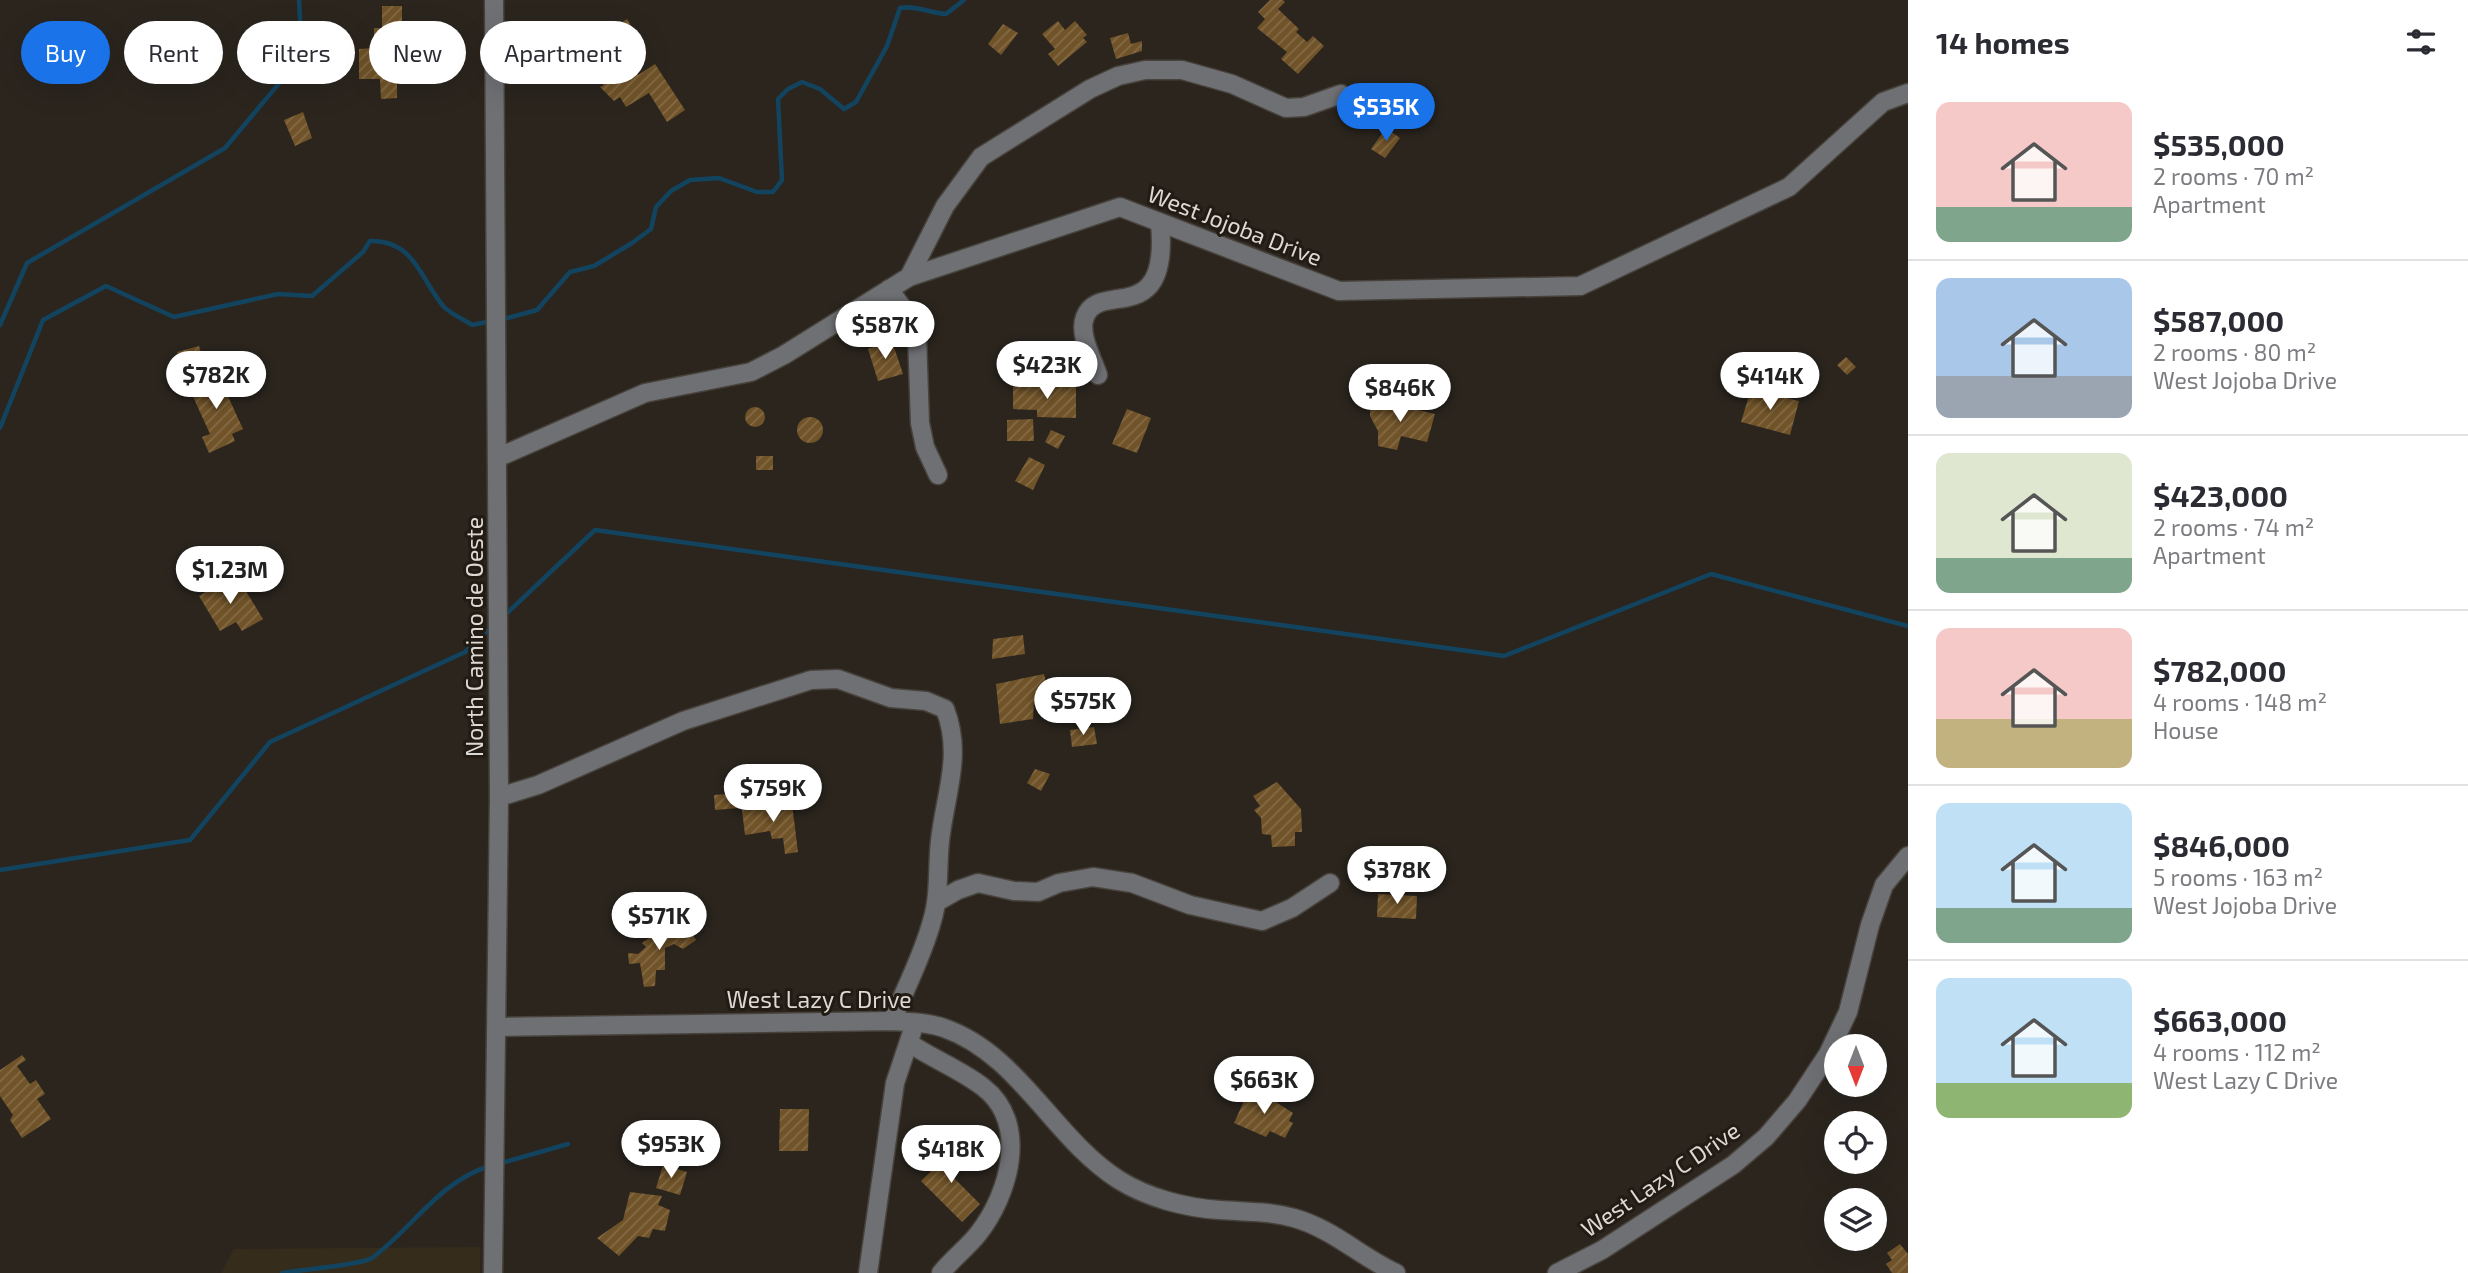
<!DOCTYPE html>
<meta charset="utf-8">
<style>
:root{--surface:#fff;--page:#f7f7f7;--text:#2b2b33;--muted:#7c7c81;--line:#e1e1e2;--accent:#1a73e8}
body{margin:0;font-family:"Exo 2",sans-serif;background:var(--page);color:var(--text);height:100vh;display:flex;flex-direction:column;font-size:26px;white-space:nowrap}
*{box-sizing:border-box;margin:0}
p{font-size:23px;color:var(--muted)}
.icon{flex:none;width:38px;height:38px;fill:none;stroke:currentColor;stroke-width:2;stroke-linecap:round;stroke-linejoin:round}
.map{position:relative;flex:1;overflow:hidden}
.drawer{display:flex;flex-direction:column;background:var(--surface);width:560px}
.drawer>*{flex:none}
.guide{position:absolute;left:21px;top:21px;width:665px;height:63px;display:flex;gap:14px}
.needle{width:46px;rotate:180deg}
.buttons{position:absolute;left:1824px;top:1034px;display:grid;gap:14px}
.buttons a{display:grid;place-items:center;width:63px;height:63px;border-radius:50%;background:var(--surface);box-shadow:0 7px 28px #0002;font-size:35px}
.price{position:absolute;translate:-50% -60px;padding:0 16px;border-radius:24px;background:#fff;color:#222;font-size:23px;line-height:46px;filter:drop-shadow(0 2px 4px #0008)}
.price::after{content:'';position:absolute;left:50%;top:42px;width:21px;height:16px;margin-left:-10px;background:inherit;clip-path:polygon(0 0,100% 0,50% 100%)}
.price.selected{background:var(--accent);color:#fff}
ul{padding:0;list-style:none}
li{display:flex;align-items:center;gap:21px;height:175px;padding:0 28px}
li+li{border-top:2px solid var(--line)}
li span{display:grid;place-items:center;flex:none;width:196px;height:140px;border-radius:14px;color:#555}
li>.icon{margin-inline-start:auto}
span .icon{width:84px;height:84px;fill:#fffc;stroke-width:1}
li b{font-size:30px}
h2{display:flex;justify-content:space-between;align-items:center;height:84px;padding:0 28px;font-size:30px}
.chip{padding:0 24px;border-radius:32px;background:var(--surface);box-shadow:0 7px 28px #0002;font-size:24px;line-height:63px}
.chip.selected{background:var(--accent);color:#fff}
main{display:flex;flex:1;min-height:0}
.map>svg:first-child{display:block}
.commercial{fill:#352c1c}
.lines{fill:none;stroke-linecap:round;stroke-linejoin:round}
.stream{stroke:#124460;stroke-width:4.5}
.building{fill:url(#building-hatch)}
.minor-casing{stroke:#47423b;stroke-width:21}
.minor{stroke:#6f7074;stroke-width:18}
.labels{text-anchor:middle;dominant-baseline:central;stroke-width:6;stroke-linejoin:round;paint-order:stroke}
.street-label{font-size:23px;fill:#dcd8d3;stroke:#211b14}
</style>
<main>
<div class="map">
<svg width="1908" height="1273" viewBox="0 0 1908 1273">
<defs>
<pattern id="building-hatch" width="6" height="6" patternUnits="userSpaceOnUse" patternTransform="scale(1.75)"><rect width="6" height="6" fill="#705328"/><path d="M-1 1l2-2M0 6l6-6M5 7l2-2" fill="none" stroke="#846b46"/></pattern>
</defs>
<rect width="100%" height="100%" fill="#2b251e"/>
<polygon class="commercial" points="480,1247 480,1273 221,1273 234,1249"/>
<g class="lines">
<g class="stream">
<path d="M500,320L537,310L570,272L594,266L632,243L651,229L656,207L671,191L690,180L719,178L757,192H773L782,180L778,99L788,89L802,82L820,89L844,109L856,102L887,46L900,8C916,5 929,13 946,14L964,0"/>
<polyline points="0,325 27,263 225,148 302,56 299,0"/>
<path d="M0,428L43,320L106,286L174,317L278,294L312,296L363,252L370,241C415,240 420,279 444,307C451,314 463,319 472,325L492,321"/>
<polyline points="504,616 595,530 1504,656 1711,574 1908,626"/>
<polyline points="0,870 190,840 270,742 465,652 493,626"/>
<polyline points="498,1164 568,1144"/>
<path d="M282,1273C299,1270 361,1265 372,1258C412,1229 439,1181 490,1166"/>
</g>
</g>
<g class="building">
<polygon points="1270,0 1283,0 1285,2 1278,9 1299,29 1296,32 1307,42 1313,36 1324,46 1298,74 1281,59 1287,52 1257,28 1265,19 1258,12"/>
<polygon points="382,6 402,6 402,26 396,26 396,31 405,31 406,48 397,48 397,98 381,99 380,79 359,79 359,49 374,48 374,28 382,28"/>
<polygon points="627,19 646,50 629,61 638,75 655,64 685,110 667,122 649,93 626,107 620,97 614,101 600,87 604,85 601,80 607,77 594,57 621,40 613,28"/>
<polygon points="1058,21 1065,30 1075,21 1087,35 1083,38 1087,42 1058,66 1048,54 1055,49 1042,34"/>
<polygon points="1003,24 1018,33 1001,55 988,44"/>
<polygon points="1128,33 1131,44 1142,41 1142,51 1116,59 1110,38"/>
<polygon points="303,112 312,138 295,146 284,120"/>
<polygon points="1386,128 1400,138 1385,158 1371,149"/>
<polygon points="892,341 903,374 878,381 868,349"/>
<polygon points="199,346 206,369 184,376 177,352"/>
<polygon points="1846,357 1856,367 1847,375 1837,365"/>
<polygon points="214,366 243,429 232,434 235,441 209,453 202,437 210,434 190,390 203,385 198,373"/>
<polygon points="1013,387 1076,387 1076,418 1037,417 1037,410 1013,409"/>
<polygon points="1751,389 1799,401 1790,435 1741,422"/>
<polygon points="1379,399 1388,410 1390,403 1435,414 1427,442 1401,436 1397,450 1378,446 1378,431 1370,416 1370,406"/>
<circle cx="755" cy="417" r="10"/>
<polygon points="1127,409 1151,418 1137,453 1112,444"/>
<circle cx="810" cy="430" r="13"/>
<polygon points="1033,419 1034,441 1007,441 1007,420"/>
<polygon points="1051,430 1065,436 1058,449 1045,442"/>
<rect x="756" y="456" width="17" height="14"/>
<polygon points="1029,457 1045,465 1033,490 1015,481"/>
<polygon points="229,578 237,592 244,588 263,619 242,631 236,622 220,631 199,596"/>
<polygon points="1023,635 1025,654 992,659 993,639"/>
<polygon points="1044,674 1051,702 1034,702 1033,719 1000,724 996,684"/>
<polygon points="1094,727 1097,744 1072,747 1070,730"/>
<polygon points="1035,769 1050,774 1041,791 1027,783"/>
<polygon points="1277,782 1301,809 1302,832 1295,832 1295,846 1272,847 1271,835 1262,834 1261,818 1254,810 1260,806 1253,796"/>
<polygon points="737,793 738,808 715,810 714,795"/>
<polygon points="792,804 798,852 785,854 783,838 772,839 770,831 745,835 742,810"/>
<polygon points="1378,894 1417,896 1416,919 1377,917"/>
<polygon points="686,924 696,940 683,949 674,944 665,948 665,970 656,970 655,986 644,987 640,963 629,964 628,953 638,954 646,947 642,943 665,927 670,934"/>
<polygon points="22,1055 26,1060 17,1066 30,1084 36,1080 45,1094 37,1099 51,1119 22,1138 10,1120 13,1115 0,1096 0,1070"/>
<polygon points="1248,1092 1259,1098 1262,1093 1293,1113 1289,1121 1293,1123 1285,1138 1270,1131 1266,1137 1234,1123"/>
<polygon points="780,1109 809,1109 808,1151 779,1151"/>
<polygon points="959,1144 969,1155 950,1174 980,1204 962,1222 921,1181"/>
<polygon points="663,1165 687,1172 680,1195 656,1188"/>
<polygon points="630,1192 662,1196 658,1205 670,1210 665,1231 653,1229 649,1238 638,1236 619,1256 597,1238 623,1220"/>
<polygon points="1900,1244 1908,1254 1908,1273 1892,1273 1886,1264 1892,1260 1887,1253"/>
</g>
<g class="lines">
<g class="minor-casing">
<g id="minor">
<polyline points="909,277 945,206 981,157 1090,89 1118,76 1145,70 1182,70 1232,84 1286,108 1304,107 1341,94"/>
<polyline points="889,289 910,318 917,335 920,423 925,447 938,475"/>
<path d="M1098,375C1093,359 1078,334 1085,317C1099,279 1170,331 1160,223"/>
<polyline points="499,457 645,393 751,372 784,355 909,277 1120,207 1339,291 1580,286 1789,187 1883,102 1908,93"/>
<path d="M499,797L538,785L683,721L811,680L838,679L891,698L926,701L945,709C963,755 945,795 940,841C937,868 940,895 932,921C923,955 905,989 892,1021"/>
<polyline points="937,902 958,890 978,883 1014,891 1038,892 1059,883 1093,877 1132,883 1190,905 1262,921 1292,908 1330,883"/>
<path d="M498,1027L892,1021C909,1022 928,1022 944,1028C1019,1054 1054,1139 1119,1180C1148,1198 1186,1208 1220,1210C1246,1212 1269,1211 1294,1218C1333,1229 1361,1257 1396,1273"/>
<path d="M909,1043C933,1059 961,1070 983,1087C1030,1123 1009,1195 978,1234C967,1248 952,1259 941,1273"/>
<polyline points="493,1273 499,797 494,0"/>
<polyline points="868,1273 895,1083 912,1032"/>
<polyline points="1557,1273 1602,1250 1733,1165 1766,1137 1797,1101 1828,1054 1848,1012 1870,925 1884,885 1908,856"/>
</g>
</g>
<use href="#minor" class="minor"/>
</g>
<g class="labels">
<g class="street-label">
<text transform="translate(1235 225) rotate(21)">West Jojoba Drive</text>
<text transform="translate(474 637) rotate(-90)">North Camino de Oeste</text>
<text x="819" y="999">West Lazy C Drive</text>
<text transform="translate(1660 1179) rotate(-34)">West Lazy C Drive</text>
</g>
</g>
</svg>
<div class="buttons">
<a><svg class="needle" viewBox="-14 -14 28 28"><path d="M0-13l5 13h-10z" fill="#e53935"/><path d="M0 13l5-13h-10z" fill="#7c7c81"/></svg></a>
<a><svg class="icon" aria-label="locate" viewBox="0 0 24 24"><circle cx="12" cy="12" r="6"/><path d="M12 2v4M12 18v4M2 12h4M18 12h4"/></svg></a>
<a><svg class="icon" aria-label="layers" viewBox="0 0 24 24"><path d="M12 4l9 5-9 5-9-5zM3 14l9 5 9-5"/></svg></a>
</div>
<b class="price selected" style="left:1386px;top:143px">$535K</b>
<b class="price" style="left:885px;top:361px">$587K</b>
<b class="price" style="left:1047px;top:401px">$423K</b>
<b class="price" style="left:216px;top:411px">$782K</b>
<b class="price" style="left:1770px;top:412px">$414K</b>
<b class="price" style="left:1400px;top:424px">$846K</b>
<b class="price" style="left:230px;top:606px">$1.23M</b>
<b class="price" style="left:1083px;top:737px">$575K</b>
<b class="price" style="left:773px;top:824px">$759K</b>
<b class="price" style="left:1397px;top:906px">$378K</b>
<b class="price" style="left:659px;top:952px">$571K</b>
<b class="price" style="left:1264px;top:1116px">$663K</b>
<b class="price" style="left:671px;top:1180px">$953K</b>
<b class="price" style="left:951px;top:1185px">$418K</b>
<div class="guide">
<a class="chip selected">Buy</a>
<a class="chip">Rent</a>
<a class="chip">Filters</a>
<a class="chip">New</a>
<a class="chip">Apartment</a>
</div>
</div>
<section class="drawer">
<h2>14 homes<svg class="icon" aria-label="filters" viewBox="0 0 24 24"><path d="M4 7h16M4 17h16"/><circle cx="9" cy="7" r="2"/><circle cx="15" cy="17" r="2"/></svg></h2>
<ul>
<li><span style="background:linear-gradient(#f6c9c9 75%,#7fa58c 0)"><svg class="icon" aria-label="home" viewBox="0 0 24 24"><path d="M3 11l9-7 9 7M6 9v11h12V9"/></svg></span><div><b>$535,000</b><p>2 rooms · 70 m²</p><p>Apartment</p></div></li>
<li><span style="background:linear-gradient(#a9c7e8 70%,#9aa5b1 0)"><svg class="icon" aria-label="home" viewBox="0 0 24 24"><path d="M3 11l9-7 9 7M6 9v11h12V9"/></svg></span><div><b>$587,000</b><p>2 rooms · 80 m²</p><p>West Jojoba Drive</p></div></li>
<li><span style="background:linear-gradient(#dfe7d0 75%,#7fa58c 0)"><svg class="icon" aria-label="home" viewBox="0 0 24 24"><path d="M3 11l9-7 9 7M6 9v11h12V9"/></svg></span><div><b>$423,000</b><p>2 rooms · 74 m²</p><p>Apartment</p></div></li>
<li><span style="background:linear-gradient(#f6c9c9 65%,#c2b280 0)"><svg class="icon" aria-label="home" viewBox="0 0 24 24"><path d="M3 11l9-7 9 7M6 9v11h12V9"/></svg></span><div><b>$782,000</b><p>4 rooms · 148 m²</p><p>House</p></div></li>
<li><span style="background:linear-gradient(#bfe0f5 75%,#7fa58c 0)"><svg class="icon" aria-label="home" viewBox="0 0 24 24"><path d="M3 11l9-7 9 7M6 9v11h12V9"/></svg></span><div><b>$846,000</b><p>5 rooms · 163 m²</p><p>West Jojoba Drive</p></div></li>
<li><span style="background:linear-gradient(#bfe0f5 75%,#8fb573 0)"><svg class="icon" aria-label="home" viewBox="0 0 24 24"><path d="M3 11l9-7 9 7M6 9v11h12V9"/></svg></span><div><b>$663,000</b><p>4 rooms · 112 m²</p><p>West Lazy C Drive</p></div></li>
</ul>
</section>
</main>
